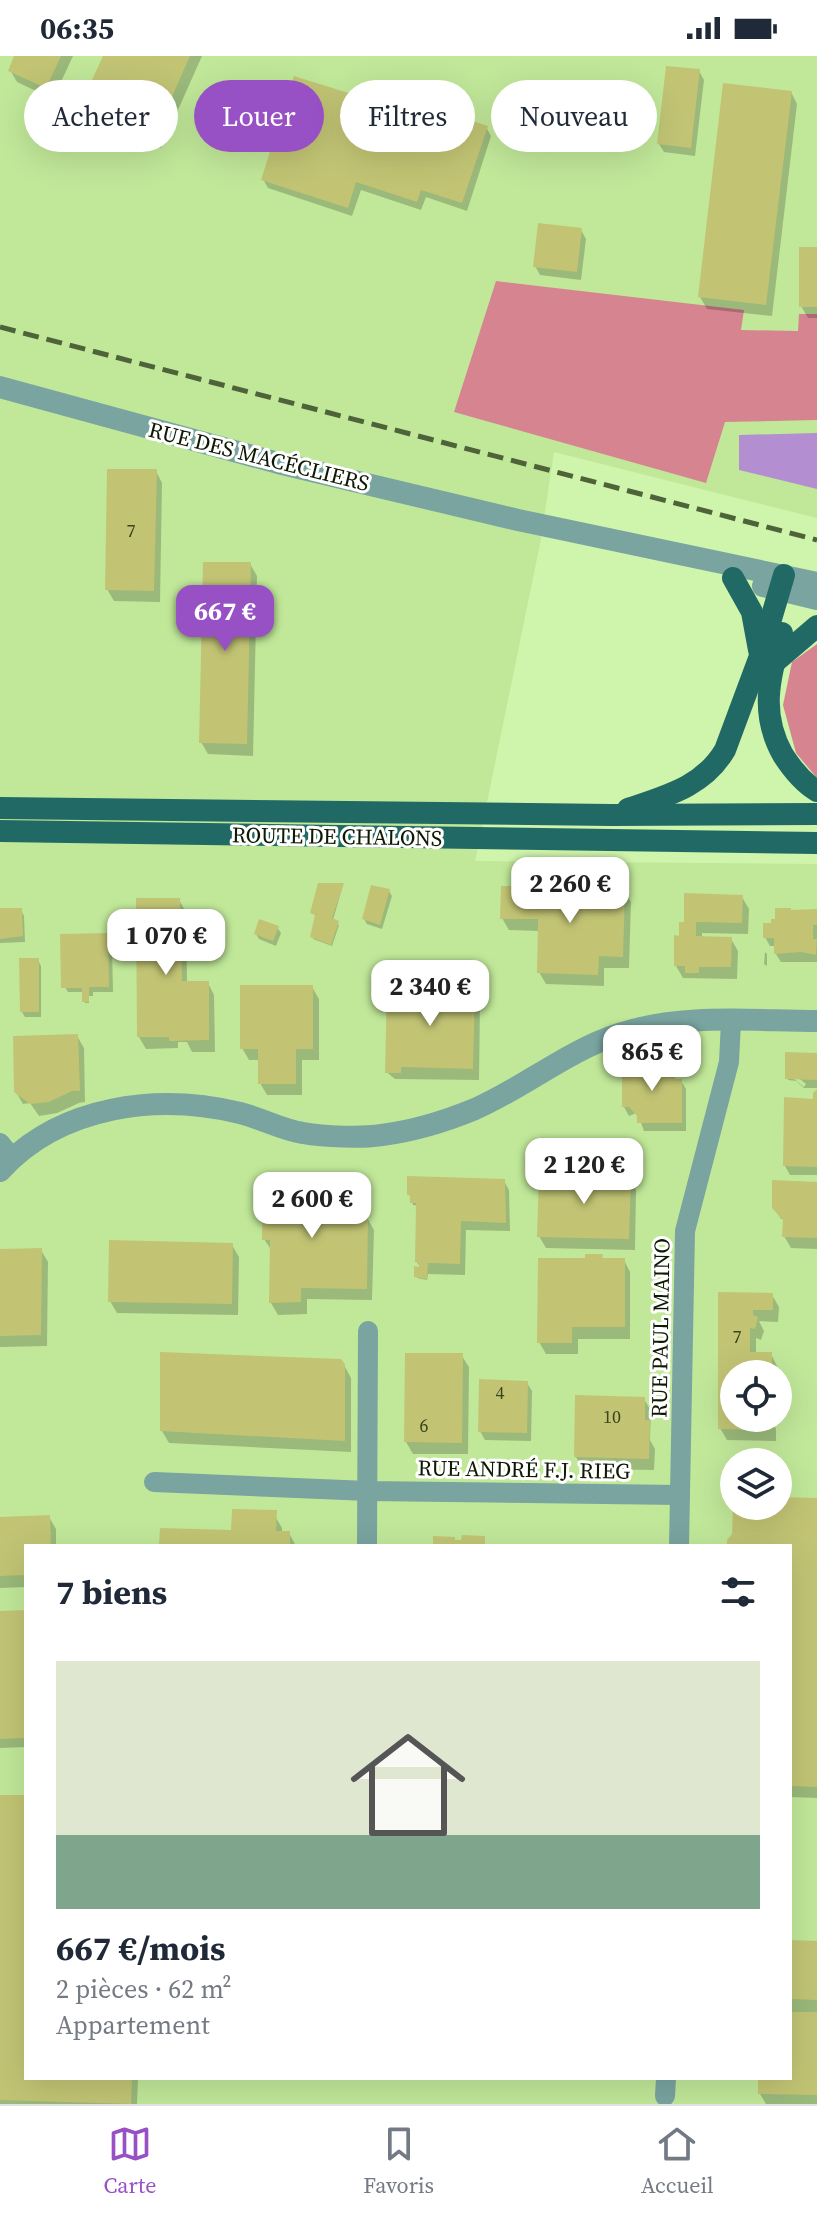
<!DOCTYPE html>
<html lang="fr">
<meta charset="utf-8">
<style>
:root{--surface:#fff;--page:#f6f6f7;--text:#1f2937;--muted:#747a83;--line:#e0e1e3;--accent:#9851c5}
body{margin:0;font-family:"Source Serif 4",serif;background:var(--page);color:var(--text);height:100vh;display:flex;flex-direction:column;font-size:30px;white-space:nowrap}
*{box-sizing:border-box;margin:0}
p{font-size:26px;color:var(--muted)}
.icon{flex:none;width:44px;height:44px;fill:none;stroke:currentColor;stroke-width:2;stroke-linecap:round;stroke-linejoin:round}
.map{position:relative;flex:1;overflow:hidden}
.panel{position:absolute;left:24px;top:1488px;width:768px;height:536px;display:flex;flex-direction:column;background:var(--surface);border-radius:0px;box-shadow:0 8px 32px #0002}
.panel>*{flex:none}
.hud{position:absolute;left:24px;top:24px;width:770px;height:72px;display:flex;gap:16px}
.tools{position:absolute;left:720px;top:1304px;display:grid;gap:16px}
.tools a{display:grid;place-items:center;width:72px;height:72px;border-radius:50%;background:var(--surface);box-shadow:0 8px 32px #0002;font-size:40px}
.price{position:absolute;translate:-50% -68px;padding:0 18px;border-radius:16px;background:#fff;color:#222;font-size:26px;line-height:52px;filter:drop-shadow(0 2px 4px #0008)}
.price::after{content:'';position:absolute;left:50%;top:48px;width:24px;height:18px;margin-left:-12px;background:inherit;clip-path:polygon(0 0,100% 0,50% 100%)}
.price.current{background:var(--accent);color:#fff}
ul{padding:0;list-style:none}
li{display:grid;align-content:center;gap:16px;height:424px;padding:0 32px}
li span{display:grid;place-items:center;height:248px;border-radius:0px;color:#555}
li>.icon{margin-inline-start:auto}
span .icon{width:144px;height:144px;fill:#fffc;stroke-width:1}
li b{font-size:34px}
h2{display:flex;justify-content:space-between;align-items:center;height:96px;padding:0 32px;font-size:34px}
.tag{padding:0 28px;border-radius:36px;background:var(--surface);box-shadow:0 8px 32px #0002;font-size:28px;line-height:72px}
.tag.current{background:var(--accent);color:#fff}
.status{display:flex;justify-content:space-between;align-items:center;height:56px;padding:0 40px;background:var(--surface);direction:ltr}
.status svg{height:22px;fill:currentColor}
.tabs{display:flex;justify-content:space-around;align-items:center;height:112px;border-top:2px solid var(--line);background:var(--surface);font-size:22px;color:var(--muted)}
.tabs a{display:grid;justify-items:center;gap:4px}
.tabs .current{color:var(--accent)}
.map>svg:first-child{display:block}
.built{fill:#c1e899;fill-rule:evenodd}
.forest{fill:#d78491}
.water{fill:#b38ed0}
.shadow{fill:#0003;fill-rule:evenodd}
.building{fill:#c2c474}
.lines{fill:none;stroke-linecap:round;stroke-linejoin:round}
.minor{stroke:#79a4a0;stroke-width:20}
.tertiary{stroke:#79a4a0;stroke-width:22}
.primary{stroke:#216965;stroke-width:22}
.rail{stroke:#4e6339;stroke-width:5;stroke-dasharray:16 8;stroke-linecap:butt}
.labels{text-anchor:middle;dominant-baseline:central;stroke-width:6;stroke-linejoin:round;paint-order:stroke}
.number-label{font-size:18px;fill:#3a441d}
.street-label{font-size:22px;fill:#0d1900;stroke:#fff}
</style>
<div class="status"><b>06:35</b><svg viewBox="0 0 49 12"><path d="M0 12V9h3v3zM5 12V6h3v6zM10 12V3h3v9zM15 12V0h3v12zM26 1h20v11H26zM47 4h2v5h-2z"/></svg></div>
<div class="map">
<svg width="817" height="2048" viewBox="0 0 817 2048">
<rect width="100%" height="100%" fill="#cff4ab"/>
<path class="built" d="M0,0H817V462L554,396L540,488L475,805L817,808V2048H0ZM734,1318H778V1362H734ZM734,1406H778V1450H734ZM26,1490H790V2022H26Z"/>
<g class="forest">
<polygon points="496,225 744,254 741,274 798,275 799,258 817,258 817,364 725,366 706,427 454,356"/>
<polygon points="817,588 817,722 796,697 783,649 792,606"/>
</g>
<polygon class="water" points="817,377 817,433 739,414 739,379"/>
<g class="shadow">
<polygon points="16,0 73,0 53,43 17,26 10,14"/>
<polygon points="105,0 202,0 161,92 90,60 83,48"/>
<polygon points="699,15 704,24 695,100 664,96 659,88"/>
<polygon points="791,36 797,48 772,260 707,253 700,241"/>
<polygon points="358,43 437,56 486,71 491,80 467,155 426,141 421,154 361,134 352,160 268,132 263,123"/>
<polygon points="581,174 586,183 581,224 540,219 535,210"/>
<polygon points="817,193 817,262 808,262 801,250"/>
<polygon points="156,415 162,427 160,546 114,545 107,533"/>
<polygon points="250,508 257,520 253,700 208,698 201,686"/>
<polygon points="343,829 333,864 339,869 332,890 313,883 317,860 312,857"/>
<polygon points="624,834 631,846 629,912 604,912 604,930 546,928 539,916 540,875 509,874 502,862"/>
<polygon points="389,835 392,840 382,873 367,868 364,863"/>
<polygon points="742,841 749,853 748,878 702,877 702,882 731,883 738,895 737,923 683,922 676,910 681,868"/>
<path d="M179,844L186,856L187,927H208L214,939L215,996H192L187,986H178V992L146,993L139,981ZM170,963H174V985H170Z"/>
<polygon points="0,854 21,854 24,860 25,886 0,887"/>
<polygon points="817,856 817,906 781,906 776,898 776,890 770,890 765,881 773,869"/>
<polygon points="277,871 281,877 276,890 259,883 256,878"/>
<polygon points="107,879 112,888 113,936 93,936 93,940 89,940 89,947 85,947 84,936 68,936 63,928"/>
<polygon points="765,896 767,898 767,910 764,908"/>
<polygon points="38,904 41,910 41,961 25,961 22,956"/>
<polygon points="312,931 319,943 319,1004 302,1004 302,1039 267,1039 260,1027 260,1004 249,1004 242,992"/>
<polygon points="473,934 480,946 479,1024 395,1023 389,1018 387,1016"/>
<polygon points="77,980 84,992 85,1046 79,1047 57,1057 39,1060 30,1047 23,1048 16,1036"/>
<path d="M787,998L817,999V1032H804L796,1025L788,1024ZM789,1014L806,1028L804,1031L789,1019Z"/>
<polygon points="666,1009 675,1024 681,1025 686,1033 686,1075 644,1075 639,1061 636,1057 629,1060 624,1051"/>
<polygon points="817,1036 817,1119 790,1119 785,1110"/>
<polygon points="629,1122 636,1134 635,1194 546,1192 539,1180"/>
<polygon points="504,1125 509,1134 510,1175 466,1174 465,1219 428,1218 427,1224 417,1222 421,1213 417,1206 418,1150 413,1149 409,1138"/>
<polygon points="817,1128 817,1193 791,1192 784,1180 784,1163 781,1163 774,1151"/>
<polygon points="338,1130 345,1142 345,1162 367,1162 374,1174 372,1244 307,1243 307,1258 278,1259 271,1247 272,1195 264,1183"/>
<polygon points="232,1189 239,1201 238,1259 117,1257 110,1245"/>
<polygon points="41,1194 48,1206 47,1290 0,1291 0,1195"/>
<polygon points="601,1200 604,1204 624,1204 630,1216 630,1283 578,1283 578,1298 546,1298 539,1286 587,1204"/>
<polygon points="720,1238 772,1239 779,1251 778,1266 759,1265 764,1275 761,1284 756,1282 756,1298 771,1298 777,1310 777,1318 734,1318 734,1362 770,1362 776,1373 776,1385 727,1384 720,1372"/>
<polygon points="462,1300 469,1311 468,1398 413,1398 406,1386"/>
<polygon points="344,1309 351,1322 351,1396 169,1387 162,1375"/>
<polygon points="527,1327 532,1335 531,1385 485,1384 480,1375"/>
<polygon points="644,1343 651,1355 650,1384 655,1393 654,1414 583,1413 576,1401"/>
<polygon points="778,1443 817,1444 817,1742 790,1741 790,1490 729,1490 734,1479 735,1450 778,1450"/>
<polygon points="275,1460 282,1472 282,1477 289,1477 296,1490 161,1490 233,1476"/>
<polygon points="49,1461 56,1473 56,1490 26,1490 26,1531 0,1532 0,1463"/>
<polygon points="26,1556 26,1691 0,1692 0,1557"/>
<polygon points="0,1741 26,1741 26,2022 138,2022 137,2048 0,2048"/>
<polygon points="790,1886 817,1887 817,2048 766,2048 760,2038 760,2022 790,2022"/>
</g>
<g class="building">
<polygon points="14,0 61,0 46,32 8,15"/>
<polygon points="103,0 190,0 154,81 81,48"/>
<polygon points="666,10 700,13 691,92 657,88"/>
<polygon points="294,20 358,40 367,31 380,24 409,24 421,31 431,41 438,54 488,70 462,147 421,134 417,146 356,126 348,152 261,124"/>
<polygon points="723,27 792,35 766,249 698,241"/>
<polygon points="538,167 582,172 577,216 533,211"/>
<rect x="799" y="191" width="18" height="60"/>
<polygon points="107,413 157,413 154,535 105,534"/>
<polygon points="203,506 251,506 247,688 199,687"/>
<polygon points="318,827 344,827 332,862 339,865 331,889 310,881 315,859 310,857"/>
<polygon points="371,829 390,833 380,869 362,863"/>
<polygon points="501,830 625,832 623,901 599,900 598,919 537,917 538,863 500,863"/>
<polygon points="684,837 743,839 742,867 696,866 696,880 732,881 731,911 699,911 699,917 685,917 685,910 674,910 674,879 679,880 679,866 684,866"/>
<polygon points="136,842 180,842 182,925 209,925 209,984 169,985 169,981 137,981"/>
<polygon points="0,852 22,852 23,880 0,883"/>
<polygon points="775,852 791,852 791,854 817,853 817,869 813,869 813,883 817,883 816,899 801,896 774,898 774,882 763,882 763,867 771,867 771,863 775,863"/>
<polygon points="259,863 279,870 273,885 254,878"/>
<polygon points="108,877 109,931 89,931 89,946 82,946 82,932 61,932 60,878"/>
<polygon points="19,902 39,902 39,956 20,956"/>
<polygon points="240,929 313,929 313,993 296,993 296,1028 258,1028 258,993 240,993"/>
<polygon points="387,930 475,932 473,1013 401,1011 401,1017 385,1017"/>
<polygon points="78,978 80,1035 72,1035 49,1046 30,1048 14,1036 13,980"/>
<polygon points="785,996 817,997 817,1024 785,1023"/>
<polygon points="622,1007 667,1007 666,1013 676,1023 682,1023 682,1067 637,1067 637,1060 629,1051 622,1051"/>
<polygon points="817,1033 817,1111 783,1110 784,1041 813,1043 813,1037"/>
<polygon points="556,1114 563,1114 563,1119 631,1120 629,1183 537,1181 539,1118 556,1119"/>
<polygon points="407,1120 505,1123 506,1167 461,1165 460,1208 428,1207 427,1223 414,1221 414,1210 419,1211 419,1207 415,1206 416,1147 410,1147 410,1139 407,1139"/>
<polygon points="772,1124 817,1126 817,1182 782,1181 783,1164 772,1152"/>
<polygon points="263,1125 340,1128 339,1160 368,1160 367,1233 301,1232 301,1246 269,1247 270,1184 262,1184"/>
<polygon points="109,1184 233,1187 232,1248 108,1246"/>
<polygon points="42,1192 41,1279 0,1280 0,1193"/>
<polygon points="585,1198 603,1198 602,1202 625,1202 625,1271 572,1271 572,1287 537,1287 538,1202 585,1202"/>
<polygon points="718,1236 773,1237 773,1254 753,1254 753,1259 758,1261 755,1273 750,1272 750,1296 772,1296 772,1312 764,1311 764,1318 734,1318 734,1362 770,1362 770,1374 718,1373"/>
<polygon points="160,1296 341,1303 345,1308 345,1385 160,1375"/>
<polygon points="405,1297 463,1297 462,1387 404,1386"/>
<polygon points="479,1323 528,1325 527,1377 478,1376"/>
<polygon points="575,1339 645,1341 645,1364 650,1364 649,1403 574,1401"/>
<polygon points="778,1441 817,1442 817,1731 790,1730 790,1490 727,1490 727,1484 732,1478 733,1450 778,1450"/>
<polygon points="232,1453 277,1454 276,1475 290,1475 290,1490 159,1490 160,1472 231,1474"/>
<polygon points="50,1459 51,1490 26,1490 26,1519 0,1520 0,1461"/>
<polygon points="462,1479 485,1480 485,1490 433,1490 433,1480 455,1481 455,1484 461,1484"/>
<polygon points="26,1554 26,1682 0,1683 0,1555"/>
<polygon points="0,1739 26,1739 26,2022 132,2022 131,2048 0,2044"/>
<polygon points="790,1884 817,1885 817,1944 790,1943"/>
<polygon points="790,1956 817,1956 817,2039 758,2038 758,2022 790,2022"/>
</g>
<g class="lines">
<g class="minor">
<polyline points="0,1087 12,1102"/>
<polyline points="154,1426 368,1435 680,1439"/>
<polyline points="367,1490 368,1275"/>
<polyline points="679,1490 685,1175 729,1006 731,965"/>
<polyline points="665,2040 666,2022"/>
</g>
<g class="tertiary">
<polyline points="0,331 278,407 518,464 817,527"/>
<polyline points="763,530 817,543"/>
<path d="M0,1115C60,1049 158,1037 240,1057C261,1062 282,1074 303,1077C325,1081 361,1082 382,1079C413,1075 446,1065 475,1053C525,1031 567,995 619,978C682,957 752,965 817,965"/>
</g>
<g class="primary">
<polyline points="733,522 752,556 759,594"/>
<path d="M782,577C770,621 759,656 783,699C792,713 802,726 817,735"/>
<polyline points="775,606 817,570"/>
<polyline points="0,752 611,759 817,758"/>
<path d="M628,753C666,740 703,731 725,694L760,600L784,519"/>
<polyline points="0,775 817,787"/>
</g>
<polyline class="rail" points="0,271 817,484"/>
</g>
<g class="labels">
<g class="number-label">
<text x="131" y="474">7</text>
<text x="737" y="1280">7</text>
<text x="500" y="1336">4</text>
<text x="612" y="1360">10</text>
<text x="424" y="1369">6</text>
</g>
<g class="street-label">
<text transform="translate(259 400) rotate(14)">RUE DES MACÉCLIERS</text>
<text transform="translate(337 780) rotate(1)">ROUTE DE CHALONS</text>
<text transform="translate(660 1272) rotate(-89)">RUE PAUL MAINO</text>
<text transform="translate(524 1413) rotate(1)">RUE ANDRÉ F.J. RIEG</text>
</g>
</g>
</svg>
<div class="tools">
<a><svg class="icon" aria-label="locate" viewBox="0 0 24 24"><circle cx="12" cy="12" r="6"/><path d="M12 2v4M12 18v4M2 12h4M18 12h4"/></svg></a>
<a><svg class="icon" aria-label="layers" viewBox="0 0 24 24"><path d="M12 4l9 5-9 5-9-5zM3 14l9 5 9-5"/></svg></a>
</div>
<b class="price current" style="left:225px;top:597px">667 €</b>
<b class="price" style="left:570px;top:869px">2 260 €</b>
<b class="price" style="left:166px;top:921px">1 070 €</b>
<b class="price" style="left:430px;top:972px">2 340 €</b>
<b class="price" style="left:652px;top:1037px">865 €</b>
<b class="price" style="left:584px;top:1150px">2 120 €</b>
<b class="price" style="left:312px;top:1184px">2 600 €</b>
<div class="hud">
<a class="tag">Acheter</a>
<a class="tag current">Louer</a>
<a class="tag">Filtres</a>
<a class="tag">Nouveau</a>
</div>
<section class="panel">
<h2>7 biens<svg class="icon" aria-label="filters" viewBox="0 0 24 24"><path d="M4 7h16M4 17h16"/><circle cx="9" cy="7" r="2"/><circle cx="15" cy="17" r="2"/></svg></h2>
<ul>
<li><span style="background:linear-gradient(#dfe7d0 70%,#7fa58c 0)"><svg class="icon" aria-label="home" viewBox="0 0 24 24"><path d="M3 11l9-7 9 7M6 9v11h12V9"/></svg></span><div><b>667 €/mois</b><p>2 pièces · 62 m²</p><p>Appartement</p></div></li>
</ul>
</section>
</div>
<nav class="tabs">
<a class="current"><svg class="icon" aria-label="map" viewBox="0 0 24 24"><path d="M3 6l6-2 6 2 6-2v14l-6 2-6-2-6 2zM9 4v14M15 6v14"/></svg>Carte</a>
<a><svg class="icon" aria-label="saved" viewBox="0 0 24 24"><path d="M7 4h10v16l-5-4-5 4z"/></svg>Favoris</a>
<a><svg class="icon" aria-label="home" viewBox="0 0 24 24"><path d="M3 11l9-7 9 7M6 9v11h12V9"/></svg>Accueil</a>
</nav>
